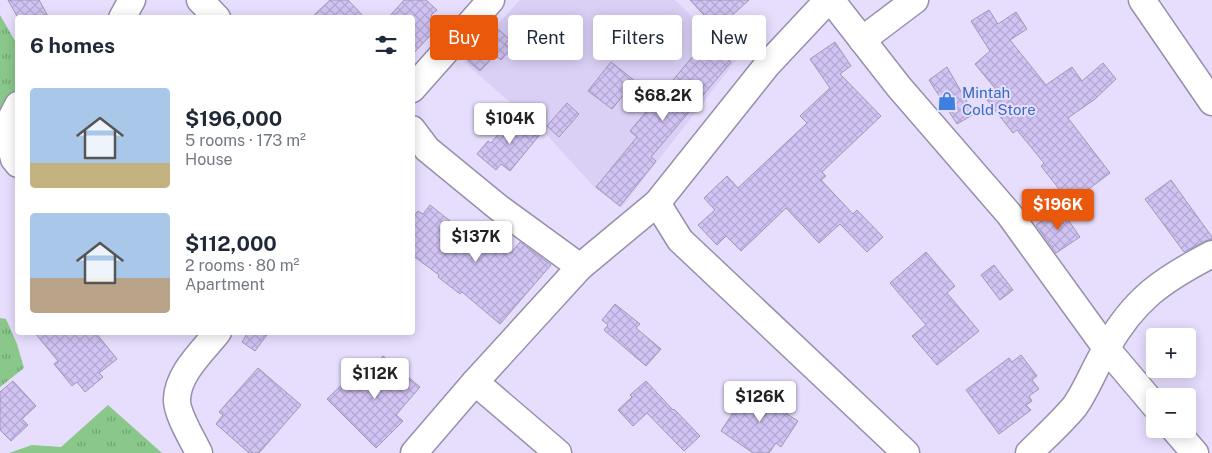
<!DOCTYPE html>
<meta charset="utf-8">
<style>
:root{--surface:#fff;--page:#f2f2f3;--text:#1f2937;--muted:#747a83;--accent:#ea580c}
body{margin:0;font-family:"Public Sans",sans-serif;background:var(--page);color:var(--text);height:100vh;display:flex;flex-direction:column;font-size:19px;white-space:nowrap}
*{box-sizing:border-box;margin:0}
p{font-size:16px;color:var(--muted)}
.icon{flex:none;width:28px;height:28px;fill:none;stroke:currentColor;stroke-width:2;stroke-linecap:round;stroke-linejoin:round}
.map{position:relative;flex:1;overflow:hidden}
.details{position:absolute;left:15px;top:15px;width:400px;height:320px;display:flex;flex-direction:column;background:var(--surface);border-radius:5px;box-shadow:0 2px 12px #0003}
.details>*{flex:none}
.top-card{position:absolute;left:430px;top:15px;width:475px;height:45px;display:flex;gap:10px}
.controls{position:absolute;left:1146px;top:328px;display:grid;gap:10px}
.controls a{display:grid;place-items:center;width:50px;height:50px;border-radius:5px;background:var(--surface);box-shadow:0 2px 12px #0003;font-size:25px}
.price{position:absolute;translate:-50% -42px;padding:0 11px;border-radius:5px;background:#fff;color:#222;font-size:16px;line-height:32px;filter:drop-shadow(0 1px 2px #0008)}
.price::after{content:'';position:absolute;left:50%;top:30px;width:15px;height:11px;margin-left:-8px;background:inherit;clip-path:polygon(0 0,100% 0,50% 100%)}
.price.on{background:var(--accent);color:#fff}
ul{padding:0;list-style:none}
li{display:flex;align-items:center;gap:15px;height:125px;padding:0 15px}
li span{display:grid;place-items:center;flex:none;width:140px;height:100px;border-radius:5px;color:#555}
li>.icon{margin-inline-start:auto}
span .icon{width:60px;height:60px;fill:#fffc;stroke-width:1}
li b{font-size:21px}
h2{display:flex;justify-content:space-between;align-items:center;height:60px;padding:0 15px;font-size:21px}
.chip{padding:0 18px;border-radius:5px;background:var(--surface);box-shadow:0 2px 12px #0003;font-size:18px;line-height:45px}
.chip.on{background:var(--accent);color:#fff}
.map>svg:first-child{display:block}
.built{fill:#dad0f6}
.grass{fill:url(#grass-tufts)}
.building{fill:url(#building-cross-hatch);stroke:#a098b5}
.lines{fill:none;stroke-linecap:round;stroke-linejoin:round}
.minor-casing{stroke:#978fac;stroke-width:29}
.minor{stroke:#fff;stroke-width:26}
.labels{text-anchor:middle;dominant-baseline:central;stroke-width:4;stroke-linejoin:round;paint-order:stroke}
.shop-label{font-size:15px;fill:#366cbe;stroke:#e7defe;text-anchor:start}
</style>
<div class="map">
<svg width="1212" height="453" viewBox="0 0 1212 453">
<defs>
<pattern id="grass-tufts" width="24" height="20" patternUnits="userSpaceOnUse" patternTransform="scale(1.25)"><rect width="24" height="20" fill="#89c88a"/><path d="M3 7l-1-3M5 7V3M7 7l1-3M15 17l-1-3M17 17v-4M19 17l1-3" fill="none" stroke="#71a372"/></pattern>
<pattern id="building-cross-hatch" width="8" height="8" patternUnits="userSpaceOnUse" patternTransform="scale(1.25)"><rect width="8" height="8" fill="#d1c3f4"/><path d="M0 0l8 8M0 8l8-8" fill="none" stroke="#b4a8d2"/></pattern>
</defs>
<rect width="100%" height="100%" fill="#e7defe"/>
<polygon class="built" points="520,0 675,0 737,59 621,208 594,187 545,133 464,62"/>
<g class="grass">
<polygon points="0,15 18,46 17,94 0,114"/>
<polygon points="0,318 6,319 17,344 24,368 0,387"/>
<polygon points="108,405 162,453 9,453 32,445 61,447"/>
</g>
<g class="building">
<polygon points="8,0 39,0 49,18 18,18"/>
<polygon points="330,0 348,0 365,18 311,18"/>
<polygon points="404,0 426,0 437,10 431,15 441,24 412,55 412,18 388,18"/>
<polygon points="690,0 749,0 717,29"/>
<polygon points="989,10 998,24 1016,12 1027,29 1010,40 1046,85 1072,67 1082,81 1103,63 1116,79 1095,99 1068,118 1110,173 1070,203 1041,166 1044,163 1017,130 1013,133 987,100 998,92 975,64 990,51 971,21"/>
<polygon points="497,28 509,39 505,44 511,49 501,60 495,55 480,71 468,61"/>
<polygon points="705,42 731,62 651,157 656,161 620,206 596,187 637,137 630,131"/>
<polygon points="835,42 851,66 840,74 881,116 822,172 826,176 821,180 853,214 857,210 883,237 867,252 840,224 819,243 786,208 741,251 726,236 717,245 698,225 715,210 704,198 727,176 738,188 807,123 800,116 830,88 810,59"/>
<polygon points="611,62 635,81 612,109 588,91"/>
<polygon points="947,67 974,114 957,124 929,80"/>
<polygon points="567,103 579,114 559,137 547,126"/>
<polygon points="524,117 542,132 510,171 501,164 496,170 477,154 488,141 491,143 509,121 515,127"/>
<polygon points="1171,180 1212,237 1212,239 1205,241 1184,252 1145,199"/>
<polygon points="430,205 470,237 478,227 511,253 520,242 551,265 500,324 462,292 460,294 438,277 439,275 412,255 412,218 418,211 423,214"/>
<polygon points="1060,208 1080,237 1056,253 1036,225"/>
<polygon points="926,252 955,286 947,293 979,331 937,365 912,336 926,325 890,283"/>
<polygon points="994,265 1013,290 1000,300 981,275"/>
<polygon points="615,304 640,324 636,328 661,349 646,366 604,330 608,325 602,320"/>
<polygon points="34,332 95,332 117,359 99,373 103,377 85,392 77,382 72,386 54,364 58,361"/>
<polygon points="248,332 269,332 255,351 242,342"/>
<polygon points="1021,355 1037,376 1032,380 1039,389 1029,396 1032,401 1026,405 1031,410 999,434 966,390 1009,358 1012,362"/>
<polygon points="383,356 420,387 396,415 403,421 376,448 327,399 354,373 362,380"/>
<polygon points="258,368 301,405 259,453 249,453 216,424 223,415 219,412"/>
<polygon points="13,381 36,406 22,419 28,425 11,441 0,430 0,392"/>
<polygon points="646,381 673,410 674,409 700,436 684,451 647,413 633,426 618,410 632,397 630,395"/>
<polygon points="758,388 790,409 787,414 798,421 781,447 776,443 769,453 753,453 721,431 744,396 750,400"/>
</g>
<g class="lines">
<g class="minor-casing">
<g id="minor">
<polyline points="200,0 217,18"/>
<polyline points="831,0 899,87 1009,214 1106,348 1155,406"/>
<polyline points="1142,0 1212,102"/>
<polyline points="122,18 132,0"/>
<polyline points="862,40 915,0"/>
<polyline points="412,89 491,0"/>
<polyline points="18,105 6,128 14,159 18,164"/>
<polyline points="412,129 427,149 499,208 580,267"/>
<polyline points="657,203 680,240 906,453"/>
<polyline points="475,382 558,453"/>
<polyline points="1174,429 1195,453"/>
<path d="M199,453C193,440 176,413 177,399C178,373 203,351 218,332"/>
<polyline points="414,453 475,382 580,267 657,203 768,64 828,0"/>
<path d="M1029,453C1044,438 1062,422 1075,406C1087,389 1095,367 1106,349C1134,299 1162,280 1212,254"/>
</g>
</g>
<use href="#minor" class="minor"/>
</g>
<defs>
<g id="shop-bare" transform="scale(1.5)"><path d="M-5-2.5h2.3a2.7 3.5 0 0 1 5.4 0H5L5.5 6h-11ZM-1.5-2.5h3a1.5 2.3 0 0 0-3 0Z" fill="#3f7fe0" stroke="#e7defe" stroke-width="2.5" paint-order="stroke"/></g>
</defs>
<g fill-rule="evenodd">
<use href="#shop-bare" x="947" y="101"/>
</g>
<g class="labels">
<g class="shop-label">
<text x="962" y="92">Mintah<tspan x="962" dy="17">Cold Store</tspan></text>
</g>
</g>
</svg>
<div class="controls">
<a>+</a>
<a>−</a>
</div>
<b class="price" style="left:663px;top:122px">$68.2K</b>
<b class="price" style="left:510px;top:145px">$104K</b>
<b class="price on" style="left:1058px;top:231px">$196K</b>
<b class="price" style="left:476px;top:263px">$137K</b>
<b class="price" style="left:375px;top:400px">$112K</b>
<b class="price" style="left:760px;top:423px">$126K</b>
<div class="top-card">
<a class="chip on">Buy</a>
<a class="chip">Rent</a>
<a class="chip">Filters</a>
<a class="chip">New</a>
</div>
<section class="details">
<h2>6 homes<svg class="icon" aria-label="filters" viewBox="0 0 24 24"><path d="M4 7h16M4 17h16"/><circle cx="9" cy="7" r="2"/><circle cx="15" cy="17" r="2"/></svg></h2>
<ul>
<li><span style="background:linear-gradient(#a9c7e8 75%,#c2b280 0)"><svg class="icon" aria-label="home" viewBox="0 0 24 24"><path d="M3 11l9-7 9 7M6 9v11h12V9"/></svg></span><div><b>$196,000</b><p>5 rooms · 173 m²</p><p>House</p></div></li>
<li><span style="background:linear-gradient(#a9c7e8 65%,#b9a48a 0)"><svg class="icon" aria-label="home" viewBox="0 0 24 24"><path d="M3 11l9-7 9 7M6 9v11h12V9"/></svg></span><div><b>$112,000</b><p>2 rooms · 80 m²</p><p>Apartment</p></div></li>
</ul>
</section>
</div>
